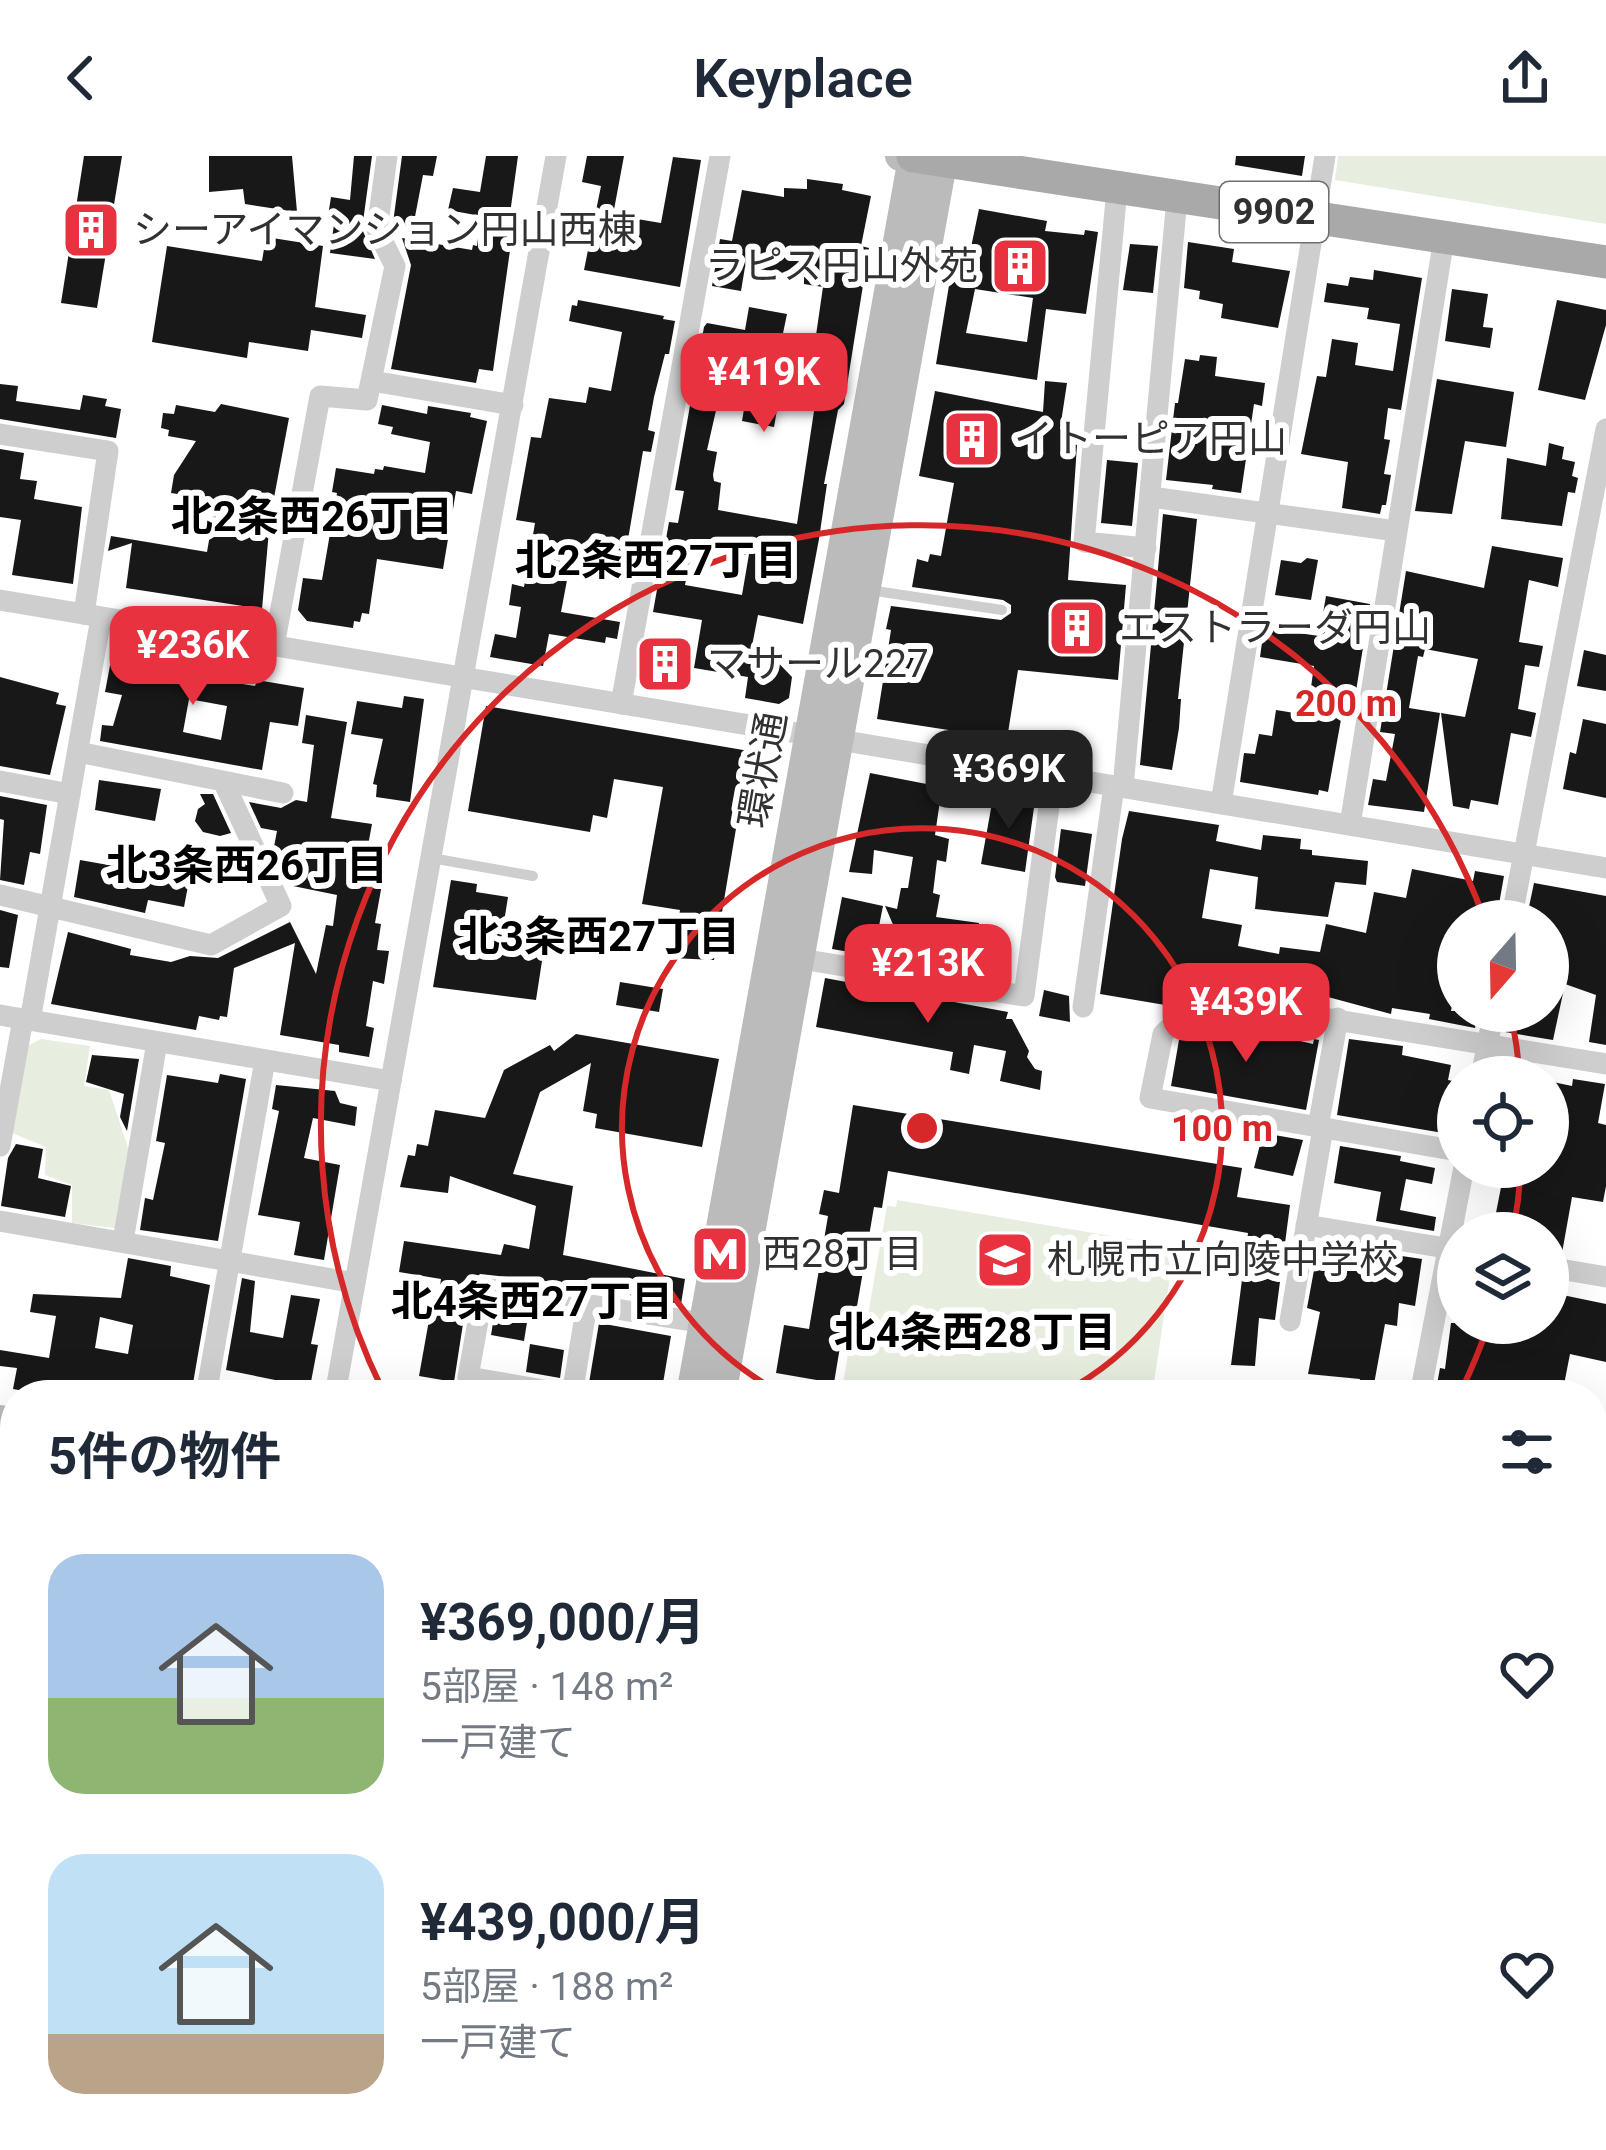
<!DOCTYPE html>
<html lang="ja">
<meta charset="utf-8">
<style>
:root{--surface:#fff;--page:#f2f2f3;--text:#1f2937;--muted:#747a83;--accent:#e83240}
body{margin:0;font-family:Roboto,"Noto Sans JP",sans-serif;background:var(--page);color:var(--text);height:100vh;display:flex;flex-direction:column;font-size:45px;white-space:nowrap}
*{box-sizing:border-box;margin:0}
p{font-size:39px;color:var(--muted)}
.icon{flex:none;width:66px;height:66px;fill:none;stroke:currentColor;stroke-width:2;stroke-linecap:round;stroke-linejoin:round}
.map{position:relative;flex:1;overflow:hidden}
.sheet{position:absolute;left:0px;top:1224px;width:1608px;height:771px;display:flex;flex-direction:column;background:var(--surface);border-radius:48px 48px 0 0;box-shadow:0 12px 48px #0002}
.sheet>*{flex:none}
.needle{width:78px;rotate:200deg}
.buttons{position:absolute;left:1437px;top:744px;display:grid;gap:24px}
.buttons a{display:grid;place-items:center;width:132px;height:132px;border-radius:50%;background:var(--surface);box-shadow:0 12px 48px #0002;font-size:60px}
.price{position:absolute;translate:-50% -102px;padding:0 27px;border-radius:24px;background:var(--accent);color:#fff;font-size:39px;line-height:78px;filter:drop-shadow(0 3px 6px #0008)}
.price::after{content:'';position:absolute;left:50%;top:72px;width:36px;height:27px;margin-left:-18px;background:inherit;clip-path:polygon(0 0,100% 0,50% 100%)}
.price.current{background:#222;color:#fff}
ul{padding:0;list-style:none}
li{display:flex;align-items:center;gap:36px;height:300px;padding:0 48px}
li span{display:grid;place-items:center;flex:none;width:336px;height:240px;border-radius:36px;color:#555}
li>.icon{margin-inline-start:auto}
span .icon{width:144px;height:144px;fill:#fffc;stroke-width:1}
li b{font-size:51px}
h2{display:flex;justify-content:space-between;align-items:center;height:144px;padding:0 48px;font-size:51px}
header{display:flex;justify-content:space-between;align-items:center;height:156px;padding:0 48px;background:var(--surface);font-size:54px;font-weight:600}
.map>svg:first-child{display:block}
.green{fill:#e7eedf}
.building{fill:#181818;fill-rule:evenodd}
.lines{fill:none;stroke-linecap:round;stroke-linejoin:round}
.lane{stroke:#cecece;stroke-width:10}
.street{stroke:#cecece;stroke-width:21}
.secondary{stroke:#bbb;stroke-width:30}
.primary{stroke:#a9a9a9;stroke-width:33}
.ring{fill:none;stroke:#d62828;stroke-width:6}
.labels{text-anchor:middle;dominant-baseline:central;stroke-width:12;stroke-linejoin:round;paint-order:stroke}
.shield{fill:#fff;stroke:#6f6f6f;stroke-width:3}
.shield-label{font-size:36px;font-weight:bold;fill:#313131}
.poi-label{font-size:39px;fill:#313131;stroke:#fff;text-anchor:start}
.street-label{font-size:39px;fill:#313131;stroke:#fff}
.neighbourhood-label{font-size:42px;font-weight:bold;fill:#000;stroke:#fff}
.centre{fill:#d62828;stroke:#fff;stroke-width:6}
.ring-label{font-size:36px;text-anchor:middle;font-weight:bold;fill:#d62828;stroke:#fff;stroke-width:12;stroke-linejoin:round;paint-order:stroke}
</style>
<header><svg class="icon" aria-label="back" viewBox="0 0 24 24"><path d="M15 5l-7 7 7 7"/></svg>Keyplace<svg class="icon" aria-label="share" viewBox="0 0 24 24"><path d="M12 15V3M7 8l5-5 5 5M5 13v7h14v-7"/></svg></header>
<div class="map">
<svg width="1606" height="1994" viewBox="0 0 1606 1994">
<rect width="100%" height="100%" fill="#fff"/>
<g class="green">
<polygon points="1338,0 1606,0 1606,68 1335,24"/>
<polygon points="41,883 90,890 84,930 109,934 131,1001 123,1073 72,1067 72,1029 45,1019 46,991 12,977 27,890"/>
<polygon points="897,1044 1171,1090 1173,1101 1152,1239 841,1239 852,1175 865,1176 887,1050 896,1051"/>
</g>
<g class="building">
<polygon points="84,0 122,0 97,152 61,147"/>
<polygon points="209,0 292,0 297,56 245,48 243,33 209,36"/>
<polygon points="354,0 372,0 362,73 375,103 330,97 335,61 328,60 331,41 350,44"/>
<polygon points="402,0 437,0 433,20 423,19 413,71 393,67"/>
<polygon points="486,0 518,0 509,65 514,66 493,215 479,213 476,227 391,213 411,109 402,82 472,94 473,89 477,90 481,60 448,54 453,32 480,36"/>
<polygon points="587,0 624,0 613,59 661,67 673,1 701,4 680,131 584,114 601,30 582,26"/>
<polygon points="1236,0 1305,0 1302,20 1235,9"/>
<path d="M807,23L843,28L842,34L871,40L861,90L869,92L844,248L838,254L824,328H827L819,383L803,468L758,459L752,490L764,492L792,521L789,542L779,548L745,542L748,521L694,512L702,464L653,456L669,366L678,367L684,335L675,334L704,171L707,167L745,174L749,151L787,158L781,187L814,193L823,131L804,128V120L745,111L741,135L712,130L720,83L732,85L742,34L784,41V32L807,33ZM716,213L750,218L742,265L774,271L778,248L814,255L797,368L718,354L721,327L714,325L713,319L717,296L707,294L717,250L709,248ZM710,391L749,398L742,439L685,429L692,393L709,396Z"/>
<path d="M979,53L1047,65L1045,75L1084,79L1085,74L1098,76L1086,158L1046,153L1037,224L936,208L955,93L970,96ZM975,133L1033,142L1027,186L966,177Z"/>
<polygon points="266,81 323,90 315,151 366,159 362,182 311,174 308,195 249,186 247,202 152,186 167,90 262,105"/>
<polygon points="1188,86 1234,93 1232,106 1290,115 1278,172 1221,162 1223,148 1199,143 1200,135 1184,132"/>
<polygon points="1130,88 1158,90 1153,137 1123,134"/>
<polygon points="1374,114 1422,122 1401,254 1388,252 1384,283 1390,284 1384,318 1391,319 1386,349 1382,349 1380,358 1342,352 1348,306 1301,298 1317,220 1326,221 1332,183 1358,187 1355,209 1393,215 1400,168 1367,163 1369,152 1324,146 1327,127 1348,130 1350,121 1373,124"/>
<polygon points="1452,133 1488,138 1483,171 1493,172 1490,192 1445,185"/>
<polygon points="578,144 664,160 663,163 675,165 669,198 665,198 654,241 648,274 655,276 651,296 643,295 623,413 571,403 561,456 620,466 617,483 606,481 605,487 549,478 543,510 490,501 495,478 516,482 521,451 509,449 512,428 524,431 535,367 516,364 531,281 541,282 549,242 586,247 589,231 611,235 622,176 569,165 572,149 577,150"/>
<polygon points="1557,144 1606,154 1606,169 1585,244 1538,234"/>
<polygon points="1200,199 1217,201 1215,220 1265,227 1262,250 1254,248 1241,337 1212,333 1213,329 1166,324 1175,247 1178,247 1185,203 1199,205"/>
<polygon points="1437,223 1514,236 1506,291 1465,285 1452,358 1415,355"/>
<polygon points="1045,225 1067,227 1060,273 1078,274 1068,424 1126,429 1118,524 1018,514 1007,583 877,563 891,474 886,473 891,450 1001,464 1011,457 1011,449 1003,444 912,431 917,403 928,406 930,398 941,400 954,327 919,320 935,235 1043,256"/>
<polygon points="0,228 18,230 16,245 80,254 83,239 107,243 105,250 121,253 116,282 0,263"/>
<polygon points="221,248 289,262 270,363 262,453 126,432 132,387 108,395 111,380 207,396 216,344 171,337 174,319 196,285 168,280 169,274 161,272 163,257 174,258 176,249 215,256"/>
<polygon points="382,249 427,258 428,250 471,257 470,261 487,265 472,338 456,335 443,413 377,403 369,458 362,457 360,466 354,465 353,472 307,465 298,454 303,422 322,424 337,337 332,336 336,312 374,318 375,313 383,314 384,310 425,317 430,286 391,278 393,271 378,268"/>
<polygon points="1549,287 1564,291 1562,303 1575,306 1572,320 1578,322 1575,337 1568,336 1562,370 1501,363 1507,302 1546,310"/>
<polygon points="0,293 24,297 20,323 37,325 34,343 82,351 73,428 12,419 21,364 0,361"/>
<polygon points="1107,304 1138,307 1132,370 1101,367"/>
<polygon points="1163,358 1197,363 1178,543 1181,543 1179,572 1172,614 1140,609"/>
<polygon points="1492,390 1563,402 1558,431 1529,424 1519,486 1543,490 1539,511 1525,509 1518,553 1536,557 1531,581 1511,577 1498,649 1471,644 1469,653 1453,650 1441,557 1465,561 1478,503 1425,493 1423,501 1418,500 1409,552 1440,557 1424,656 1368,649 1373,623 1386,625 1395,578 1380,576 1406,415 1484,432"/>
<polygon points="1307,402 1318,404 1311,444 1275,439 1281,404 1301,407"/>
<polygon points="1326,440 1370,448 1352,560 1342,558 1328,636 1319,634 1318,639 1240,626 1244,597 1255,598 1259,578 1272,580 1276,554 1307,559 1314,510 1260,501 1264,472 1319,480"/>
<path d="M115,483L197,498L193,520L255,530L257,524L304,532L298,570L270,566L262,614L100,585L102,569L113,570L122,539L105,536ZM189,543L227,550L221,584L183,576Z"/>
<polygon points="649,488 688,495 682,528 643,521"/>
<polygon points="1584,494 1606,499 1606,535 1577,530"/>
<polygon points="0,521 59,537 56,548 66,550 50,619 0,610"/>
<polygon points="404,540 424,543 410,646 376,641 377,629 373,628 383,583 351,578 357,545 402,552"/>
<polygon points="486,550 749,595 714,804 672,802 680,754 642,748 663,631 614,623 607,662 593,659 590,676 468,655"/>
<polygon points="306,559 347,566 331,662 372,668 367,695 387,700 375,767 381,768 377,794 389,795 384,828 373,825 366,870 374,872 369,901 339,896 339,889 280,879 295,787 234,812 227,861 220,860 219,864 199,860 196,874 51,848 68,776 131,793 130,799 171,806 190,800 218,802 290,766 316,818 326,769 333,770 337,739 293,730 294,718 281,714 283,698 273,696 277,675 261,672 249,646 281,652 296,644 307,646 314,589 302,587"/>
<polygon points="1583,563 1606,568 1606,642 1563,633 1570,596 1576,598"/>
<polygon points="870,617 942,631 935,679 949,683 946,706 937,704 933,737 940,739 936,761 979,767 974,799 901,787 885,750 897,753 901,732 908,732 913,701 874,694 872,718 849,716"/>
<polygon points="99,624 161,633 155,665 95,654"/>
<polygon points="994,636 1035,644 1025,716 981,708"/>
<polygon points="200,638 213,638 231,677 220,680 203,676 195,665 198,653 205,648"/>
<polygon points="0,640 47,649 40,698 30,696 24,729 0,724 4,664 0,663"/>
<polygon points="1129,655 1219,669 1216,685 1261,694 1263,679 1301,683 1300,693 1312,694 1312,699 1368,705 1366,729 1335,726 1328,761 1255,753 1258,721 1210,713 1202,762 1242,769 1238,790 1279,798 1280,791 1320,796 1326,768 1366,777 1374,736 1406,742 1412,713 1473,725 1475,715 1504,720 1496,765 1458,765 1458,815 1451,855 1479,855 1475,872 1429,863 1430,858 1392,852 1391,858 1302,834 1300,843 1239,827 1238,833 1196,828 1171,850 1100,838 1122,683"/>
<polygon points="1061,673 1092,678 1085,730 1057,726 1055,721"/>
<polygon points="80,704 182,722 180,728 188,730 184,751 148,744 145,757 74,741"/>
<polygon points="451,724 477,728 476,736 508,741 501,785 544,792 536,844 433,831"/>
<polygon points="1534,727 1606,740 1606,889 1589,886 1596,839 1565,828 1553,884 1505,876 1509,855 1548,855 1552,804 1548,803 1548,765 1526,765"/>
<polygon points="842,741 883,750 873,800 832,793"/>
<polygon points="0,754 18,759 9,812 0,811"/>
<polygon points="825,822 1008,856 1006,863 1012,863 1029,895 1027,901 1035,913 1042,915 1040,934 1000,925 1006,895 974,889 969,918 950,914 953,896 816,871"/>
<polygon points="620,826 663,833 659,856 616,849"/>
<polygon points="1044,834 1069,840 1070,866 1039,860"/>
<polygon points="1210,864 1313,888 1314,883 1319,884 1306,954 1171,930 1179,884"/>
<polygon points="576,878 719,903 702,991 595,972 597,958 583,955 591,907 540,936 513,1018 573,1030 563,1099 685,1123 681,1148 561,1127 480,1118 469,1129 454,1226 419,1220 429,1164 435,1165 441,1123 399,1116 404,1085 501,1099 504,1088 529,1093 536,1050 450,1020 448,1037 400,1031 408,999 415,1000 417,988 428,990 435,954 485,962 504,914 550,889 554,895"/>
<polygon points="1349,883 1403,890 1402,899 1451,909 1448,924 1458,926 1455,979 1337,959"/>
<polygon points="92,899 139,903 127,975 120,961 124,938 86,926"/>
<polygon points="220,918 246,923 218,1085 140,1074 145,1042 153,1044 165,987 156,985 167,919 218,927"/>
<polygon points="1573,923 1605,928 1598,967 1606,969 1606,1030 1603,1046 1572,1041 1562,1097 1548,1093 1548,1077 1492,1077 1505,1011 1548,1011 1548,925 1572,930"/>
<polygon points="276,929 335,935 340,947 357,951 355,970 313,962 304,1002 340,1009 324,1104 294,1099 300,1066 258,1059 279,955 272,953"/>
<polygon points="853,949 1242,1012 1237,1041 1290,1049 1275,1164 1259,1162 1255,1210 1231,1209 1248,1077 888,1015 882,1052 874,1051 855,1162 845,1161 834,1227 776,1217 784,1169 809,1173 828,1060 819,1058 824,1034 839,1037"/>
<polygon points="1263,977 1303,984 1293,1020 1254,1012"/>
<polygon points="16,988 43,993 38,1022 71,1030 65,1061 1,1050 8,1002"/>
<polygon points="1340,990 1401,1000 1400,1005 1435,1012 1432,1028 1406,1023 1400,1054 1436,1061 1434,1075 1376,1065 1381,1036 1334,1027"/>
<polygon points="1319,1087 1344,1090 1342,1099 1387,1106 1388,1098 1422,1103 1415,1150 1399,1147 1397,1170 1385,1168 1372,1239 1357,1239 1360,1223 1308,1218 1320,1156 1307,1152"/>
<path d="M128,1102L171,1110L170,1120L210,1129L191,1239H93L36,1229L35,1237L13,1233L17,1212L0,1210V1194L49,1202L56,1160L30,1156L33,1138L121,1142ZM100,1161L133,1169L128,1198L95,1192Z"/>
<polygon points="242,1122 255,1125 250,1176 283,1182 291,1139 320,1143 311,1188 318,1189 310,1231 226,1214"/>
<polygon points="1548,1136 1606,1148 1606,1206 1570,1198 1562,1239 1435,1239 1440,1212 1445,1213 1451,1167 1548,1167"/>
<polygon points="496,1149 529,1154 524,1185 491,1179"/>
<polygon points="599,1167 671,1180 661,1239 587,1239"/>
<polygon points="530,1188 564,1194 560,1222 526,1216"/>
</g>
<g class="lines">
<g class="lane">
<polyline points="869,434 1002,454"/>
<polyline points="431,702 533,720"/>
</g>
<g class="street">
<polyline points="1117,33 1084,386 1146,392"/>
<polyline points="372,225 513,249"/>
<polyline points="0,278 108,295 84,458"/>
<polyline points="1151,341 1396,375"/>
<polyline points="0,444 1606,712"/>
<polyline points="274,490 320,240 367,244 395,110 377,74 387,0"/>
<polyline points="621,548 720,0"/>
<polyline points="78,596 283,637"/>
<polyline points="0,625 70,638"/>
<polyline points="1123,631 1177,42"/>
<polyline points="1221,648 1325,0"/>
<polyline points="1350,669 1444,82"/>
<polyline points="0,739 211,789 281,750 224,627"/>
<polyline points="1511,765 1606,273"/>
<polyline points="801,803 1024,840 1053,620"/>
<polyline points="1083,851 1114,630"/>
<polyline points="0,859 391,925"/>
<polyline points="30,865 101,462"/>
<polyline points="1481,921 1494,855"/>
<polyline points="1318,971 1338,862"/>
<polyline points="0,990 23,863"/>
<polyline points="1458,995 1150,942 1163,878 1201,842 1606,908"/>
<polyline points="0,1065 355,1127"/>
<polyline points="1306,1069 1458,1094"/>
<polyline points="123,1085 157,886"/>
<polyline points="1548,1111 1606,1121"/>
<polyline points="1290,1165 1323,972"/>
<polyline points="206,1239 265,904"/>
<polyline points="335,1239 556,0"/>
<polyline points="572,1239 468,1221 484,1132 704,1167"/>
<polyline points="572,1239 587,1148"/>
<polyline points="1420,1239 1464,1011"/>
<polyline points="1593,1319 1606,1334"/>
<polyline points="1593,1367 1606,1355"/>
<polyline points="0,1420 15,1326"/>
<polyline points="0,1534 15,1555"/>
<polyline points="0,1592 15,1582"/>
<polyline points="0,1771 15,1760"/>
<polyline points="1593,1798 1606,1817"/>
<polyline points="1593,1881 1606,1873"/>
<polyline points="872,1980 880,1994"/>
<polyline points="1141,1980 1145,1994"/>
<polyline points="1472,1980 1481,1994"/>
<polyline points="281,1994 304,1980"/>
<polyline points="1018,1994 1044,1980"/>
<polyline points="1418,1994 1440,1980"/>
</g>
<g class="secondary">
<polyline points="691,1239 913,2 900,0"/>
<polyline points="721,1239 942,7"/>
<polyline points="0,1264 15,1266"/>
<polyline points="1593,1530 1606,1532"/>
<polyline points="555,1994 558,1980"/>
<polyline points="585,1994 588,1980"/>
</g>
<g class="primary">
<polyline points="913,0 1606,106"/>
<polyline points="0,1860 15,1882"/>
<polyline points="84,1980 94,1994"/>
</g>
</g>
<g class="ring">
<path d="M783 1238A300 300 0 1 1 1061 1238"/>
<path d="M1521 1014A600 600 0 0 1 1513 1076M1489 1167A600 600 0 0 1 1461 1235M383 1235A600 600 0 1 1 1484 762M1511 858A600 600 0 0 1 1520 920"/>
</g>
<defs>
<g id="building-square" transform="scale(3)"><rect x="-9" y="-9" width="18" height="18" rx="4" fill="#e83240" stroke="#fff"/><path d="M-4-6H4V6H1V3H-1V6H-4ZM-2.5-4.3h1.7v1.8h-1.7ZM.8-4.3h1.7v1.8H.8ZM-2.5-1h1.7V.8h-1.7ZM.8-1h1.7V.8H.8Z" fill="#fff"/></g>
<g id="metro-square" transform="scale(3)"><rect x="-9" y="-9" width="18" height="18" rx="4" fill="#e83240" stroke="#fff"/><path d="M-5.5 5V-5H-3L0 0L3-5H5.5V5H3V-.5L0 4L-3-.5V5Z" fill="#fff"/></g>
<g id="school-square" transform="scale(3)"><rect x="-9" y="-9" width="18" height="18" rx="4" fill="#e83240" stroke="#fff"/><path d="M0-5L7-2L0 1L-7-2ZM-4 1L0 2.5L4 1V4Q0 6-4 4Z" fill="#fff"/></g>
</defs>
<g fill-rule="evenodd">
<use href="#building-square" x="91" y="74"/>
<use href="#building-square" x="1020" y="110"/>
<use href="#building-square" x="972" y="283"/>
<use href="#building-square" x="1077" y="472"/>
<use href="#building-square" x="665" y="508"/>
<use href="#metro-square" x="720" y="1098"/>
<use href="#school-square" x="1005" y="1104"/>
</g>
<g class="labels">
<rect class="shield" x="1220" y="26" width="108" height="60" rx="9"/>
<g class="shield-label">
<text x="1274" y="56">9902</text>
</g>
<g class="poi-label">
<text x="133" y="74">シーアイマンション円山西棟</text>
<text x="978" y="110" text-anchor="end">ラピス円山外苑</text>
<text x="1014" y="283">イトーピア円山</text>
<text x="1119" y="472">エストラーダ円山</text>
<text x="707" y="508">マサール227</text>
<text x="762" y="1098">西28丁目</text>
<text x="1047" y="1104">札幌市立向陵中学校</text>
</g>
<g class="street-label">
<text transform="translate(763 614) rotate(-80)">環状通</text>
</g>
<g class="neighbourhood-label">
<text x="312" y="360">北2条西26丁目</text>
<text x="656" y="404">北2条西27丁目</text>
<text x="247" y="709">北3条西26丁目</text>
<text x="599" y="780">北3条西27丁目</text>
<text x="532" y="1145">北4条西27丁目</text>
<text x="975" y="1176">北4条西28丁目</text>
</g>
</g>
<circle cx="922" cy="972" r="18" class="centre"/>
<g class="ring-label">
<text x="1346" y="560">200 m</text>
<text x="1222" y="985">100 m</text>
</g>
</svg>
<div class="buttons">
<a><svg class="needle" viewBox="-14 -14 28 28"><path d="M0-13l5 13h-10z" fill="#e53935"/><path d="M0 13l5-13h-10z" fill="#747a83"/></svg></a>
<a><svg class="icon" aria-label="locate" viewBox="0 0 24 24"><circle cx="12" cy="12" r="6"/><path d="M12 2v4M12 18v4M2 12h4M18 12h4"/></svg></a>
<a><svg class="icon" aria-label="layers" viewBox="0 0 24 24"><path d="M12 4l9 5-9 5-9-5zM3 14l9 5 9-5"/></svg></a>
</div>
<b class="price" style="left:764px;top:279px">¥419K</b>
<b class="price" style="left:193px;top:552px">¥236K</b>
<b class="price current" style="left:1009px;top:676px">¥369K</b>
<b class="price" style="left:928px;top:870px">¥213K</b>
<b class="price" style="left:1246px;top:909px">¥439K</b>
<section class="sheet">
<h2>5件の物件<svg class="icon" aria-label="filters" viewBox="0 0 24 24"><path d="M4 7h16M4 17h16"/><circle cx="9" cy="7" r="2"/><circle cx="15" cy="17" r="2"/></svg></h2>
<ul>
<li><span style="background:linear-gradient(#a9c7e8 60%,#8fb573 0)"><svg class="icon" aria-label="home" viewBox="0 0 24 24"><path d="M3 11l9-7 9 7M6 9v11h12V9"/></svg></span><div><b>¥369,000/月</b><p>5部屋 · 148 m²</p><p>一戸建て</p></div><svg class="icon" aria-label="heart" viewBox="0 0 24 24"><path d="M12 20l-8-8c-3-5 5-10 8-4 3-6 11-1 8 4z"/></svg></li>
<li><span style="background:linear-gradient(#bfe0f5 75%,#b9a48a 0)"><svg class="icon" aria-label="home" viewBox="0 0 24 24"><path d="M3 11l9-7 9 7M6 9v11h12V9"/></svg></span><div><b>¥439,000/月</b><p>5部屋 · 188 m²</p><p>一戸建て</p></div><svg class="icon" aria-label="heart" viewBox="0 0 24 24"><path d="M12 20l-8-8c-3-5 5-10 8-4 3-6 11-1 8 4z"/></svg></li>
</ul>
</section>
</div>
